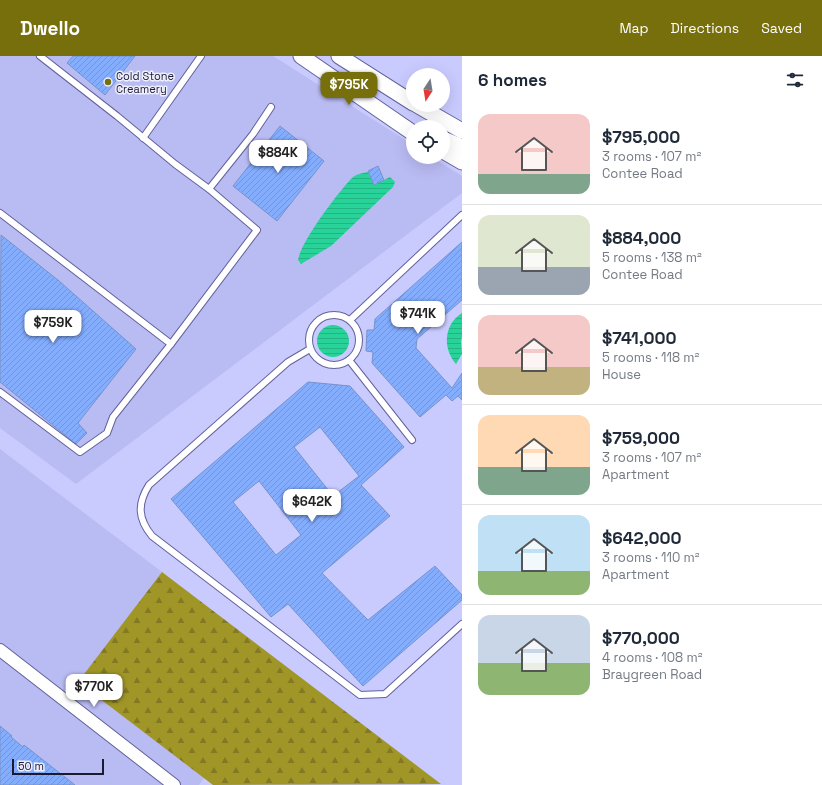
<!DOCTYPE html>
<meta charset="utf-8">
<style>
:root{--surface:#fff;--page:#f6f6f7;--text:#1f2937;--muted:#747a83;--line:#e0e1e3;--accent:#776e0c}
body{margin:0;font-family:"Space Grotesk",sans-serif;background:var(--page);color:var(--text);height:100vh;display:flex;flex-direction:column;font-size:15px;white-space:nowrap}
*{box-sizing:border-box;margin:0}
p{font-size:13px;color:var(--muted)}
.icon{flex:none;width:22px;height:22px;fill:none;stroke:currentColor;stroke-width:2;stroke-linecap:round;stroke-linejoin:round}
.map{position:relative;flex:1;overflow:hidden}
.panel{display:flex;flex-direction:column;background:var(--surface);width:360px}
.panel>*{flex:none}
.needle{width:26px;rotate:192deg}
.fabs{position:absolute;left:406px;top:12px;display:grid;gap:8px}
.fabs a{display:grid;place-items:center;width:44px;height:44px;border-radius:50%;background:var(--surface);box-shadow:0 4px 16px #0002;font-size:20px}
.scale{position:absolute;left:12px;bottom:10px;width:92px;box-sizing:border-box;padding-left:4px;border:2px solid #1b1a32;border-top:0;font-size:11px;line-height:14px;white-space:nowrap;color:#1b1a32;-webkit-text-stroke:3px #eeeffd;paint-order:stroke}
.price{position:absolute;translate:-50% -34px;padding:0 9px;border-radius:8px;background:#fff;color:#222;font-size:13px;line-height:26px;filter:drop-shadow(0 1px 2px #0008)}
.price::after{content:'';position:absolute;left:50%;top:24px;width:12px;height:9px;margin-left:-6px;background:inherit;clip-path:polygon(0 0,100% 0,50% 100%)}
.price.current{background:var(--accent);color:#fff}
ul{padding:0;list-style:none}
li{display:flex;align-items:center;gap:12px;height:100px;padding:0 16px}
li+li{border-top:1px solid var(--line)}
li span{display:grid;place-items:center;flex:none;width:112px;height:80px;border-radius:12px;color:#555}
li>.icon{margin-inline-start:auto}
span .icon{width:48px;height:48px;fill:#fffc;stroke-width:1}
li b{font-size:17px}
h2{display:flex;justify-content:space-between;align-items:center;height:48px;padding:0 16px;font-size:17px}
header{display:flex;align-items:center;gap:24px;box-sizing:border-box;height:56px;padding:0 20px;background:var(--accent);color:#fff}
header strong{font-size:19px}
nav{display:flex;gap:22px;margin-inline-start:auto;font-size:14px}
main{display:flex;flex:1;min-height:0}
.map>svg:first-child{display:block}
.built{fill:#b9bbf3}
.forest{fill:url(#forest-firs)}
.water{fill:url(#water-rules)}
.building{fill:url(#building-hatch);stroke:#7793cc;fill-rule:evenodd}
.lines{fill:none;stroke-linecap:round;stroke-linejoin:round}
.service-casing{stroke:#63629c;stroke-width:8}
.minor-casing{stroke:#63629c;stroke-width:14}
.tertiary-casing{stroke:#63629c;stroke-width:17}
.service{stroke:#fff;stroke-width:6}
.minor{stroke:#fff;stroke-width:12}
.tertiary{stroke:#fff;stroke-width:15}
.poi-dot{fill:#776e0c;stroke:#eeeffd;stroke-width:1.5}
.labels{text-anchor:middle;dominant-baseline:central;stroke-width:3;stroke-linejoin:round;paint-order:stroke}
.poi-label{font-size:11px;fill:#1b1a32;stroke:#eeeffd;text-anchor:start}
</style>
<header>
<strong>Dwello</strong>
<nav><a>Map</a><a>Directions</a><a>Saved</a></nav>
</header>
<main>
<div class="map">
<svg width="462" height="729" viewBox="0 0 462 729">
<defs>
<pattern id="forest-firs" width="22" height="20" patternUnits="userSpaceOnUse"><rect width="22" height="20" fill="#a09527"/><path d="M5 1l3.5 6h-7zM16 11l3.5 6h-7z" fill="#827922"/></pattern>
<pattern id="water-rules" width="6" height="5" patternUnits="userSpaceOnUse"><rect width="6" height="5" fill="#27d398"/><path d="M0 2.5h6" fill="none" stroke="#22b583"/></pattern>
<pattern id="building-hatch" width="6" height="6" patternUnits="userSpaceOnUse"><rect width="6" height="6" fill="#84adfe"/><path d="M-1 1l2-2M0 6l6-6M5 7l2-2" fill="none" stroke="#7194da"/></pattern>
</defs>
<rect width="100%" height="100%" fill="#c9cafe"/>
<g class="built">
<polygon points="0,0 273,0 413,89 413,101 432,101 462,120 462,137 76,428 0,372"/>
<polygon points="0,393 162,516 78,626 204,722 199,729 0,729"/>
</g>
<polygon class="forest" points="162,516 441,728 213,729 78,626"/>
<g class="water">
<path d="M368,116L374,129L390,121L395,126L393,131L331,190L301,208L298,204C301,185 339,135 353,121C357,118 363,117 368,116Z"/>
<path d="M462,257V281L461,285L462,298L456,308C442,292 444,268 462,257Z"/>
<circle cx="333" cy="285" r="16"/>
</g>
<g class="building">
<polygon points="73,0 135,0 105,39 67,7"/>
<polygon points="280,70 324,105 277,165 233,130"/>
<polygon points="378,110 384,124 374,129 368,115"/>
<polygon points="1,179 58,224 136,293 78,367 87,377 76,388 0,326"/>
<polygon points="462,186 462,244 417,283 416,292 452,332 462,317 462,344 458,340 452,345 446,339 420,361 372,307 373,296 366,295 367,274 374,274 375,263"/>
<path d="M308,326L350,330L404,391L361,429L390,460L322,517L368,564L435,510L462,539V544L363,630L288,548L271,561L171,443ZM320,371L359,420L333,440L294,391ZM259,425L301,479L276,499L233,446Z"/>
<polygon points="0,670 12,680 11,681 23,691 24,689 75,729 0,729"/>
</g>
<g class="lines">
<g class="service-casing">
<g id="service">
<polyline points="143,82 201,0"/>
<polyline points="209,133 253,78 271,51"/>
<polyline points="0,157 171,288"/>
<circle cx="334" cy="284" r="25"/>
<polyline points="350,264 462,159"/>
<path d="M310,293L288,306L149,429C137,448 138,463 152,480L360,639L385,638L462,568"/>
<polyline points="349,304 412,384"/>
<polyline points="0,336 80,396 107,377 113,361 171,288 257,174 209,133 175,108 117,60 40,0"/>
</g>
</g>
<g class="minor-casing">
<polyline id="minor" points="0,594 174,729"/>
</g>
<g class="tertiary-casing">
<g id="tertiary">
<polyline points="301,0 413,77"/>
<polyline points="339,0 413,47"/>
<polyline points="417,49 462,75"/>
<polyline points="443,83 462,91"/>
<polyline points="443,95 462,106"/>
</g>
</g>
<use href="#service" class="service"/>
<use href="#minor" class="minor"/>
<use href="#tertiary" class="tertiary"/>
</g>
<circle class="poi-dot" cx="108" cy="26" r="4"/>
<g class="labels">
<g class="poi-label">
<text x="116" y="20">Cold Stone<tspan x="116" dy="13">Creamery</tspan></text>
</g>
</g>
</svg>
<div class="fabs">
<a><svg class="needle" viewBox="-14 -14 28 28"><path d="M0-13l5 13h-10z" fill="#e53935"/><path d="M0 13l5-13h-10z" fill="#747a83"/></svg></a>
<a><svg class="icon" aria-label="locate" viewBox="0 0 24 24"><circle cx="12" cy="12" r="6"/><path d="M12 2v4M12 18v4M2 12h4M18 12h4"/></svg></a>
</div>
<div class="scale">50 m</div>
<b class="price current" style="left:349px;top:50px">$795K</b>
<b class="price" style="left:278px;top:118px">$884K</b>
<b class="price" style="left:418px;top:279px">$741K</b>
<b class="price" style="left:53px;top:288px">$759K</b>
<b class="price" style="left:312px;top:467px">$642K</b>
<b class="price" style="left:94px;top:652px">$770K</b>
</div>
<section class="panel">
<h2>6 homes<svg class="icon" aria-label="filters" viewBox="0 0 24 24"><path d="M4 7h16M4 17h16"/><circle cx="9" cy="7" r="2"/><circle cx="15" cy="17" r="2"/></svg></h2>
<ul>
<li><span style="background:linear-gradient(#f6c9c9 75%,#7fa58c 0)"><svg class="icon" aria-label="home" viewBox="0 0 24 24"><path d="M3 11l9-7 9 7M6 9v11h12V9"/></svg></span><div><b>$795,000</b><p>3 rooms · 107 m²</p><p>Contee Road</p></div></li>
<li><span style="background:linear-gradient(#dfe7d0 65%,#9aa5b1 0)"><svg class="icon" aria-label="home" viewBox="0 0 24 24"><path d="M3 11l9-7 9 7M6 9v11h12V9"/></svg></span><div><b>$884,000</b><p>5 rooms · 138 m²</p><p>Contee Road</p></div></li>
<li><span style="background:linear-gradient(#f6c9c9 65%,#c2b280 0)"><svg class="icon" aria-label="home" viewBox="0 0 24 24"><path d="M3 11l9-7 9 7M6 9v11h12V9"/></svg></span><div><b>$741,000</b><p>5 rooms · 118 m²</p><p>House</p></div></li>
<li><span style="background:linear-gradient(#ffd9b3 65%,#7fa58c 0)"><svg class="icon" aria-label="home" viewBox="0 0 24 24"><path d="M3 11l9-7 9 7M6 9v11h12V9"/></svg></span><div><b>$759,000</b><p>3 rooms · 107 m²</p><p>Apartment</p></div></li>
<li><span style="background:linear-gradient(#bfe0f5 70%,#8fb573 0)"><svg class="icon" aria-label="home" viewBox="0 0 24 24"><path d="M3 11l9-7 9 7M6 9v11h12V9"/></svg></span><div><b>$642,000</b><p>3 rooms · 110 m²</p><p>Apartment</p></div></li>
<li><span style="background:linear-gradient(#c9d6e8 60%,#8fb573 0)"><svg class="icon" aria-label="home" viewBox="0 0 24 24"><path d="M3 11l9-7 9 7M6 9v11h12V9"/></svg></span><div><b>$770,000</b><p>4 rooms · 108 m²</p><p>Braygreen Road</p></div></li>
</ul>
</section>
</main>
